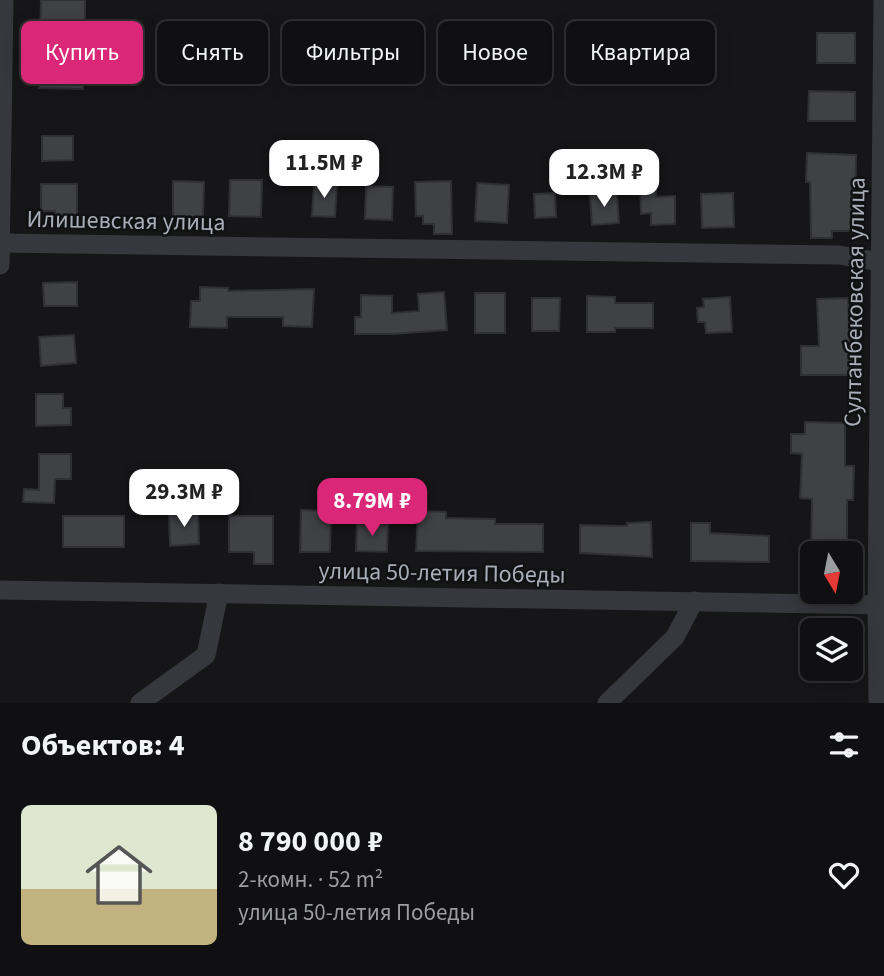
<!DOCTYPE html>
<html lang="ru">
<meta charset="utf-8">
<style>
:root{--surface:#101012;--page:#19191b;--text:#f1f3f6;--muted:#9c9d9f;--line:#303032;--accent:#db2777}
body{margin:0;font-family:"Source Sans 3",sans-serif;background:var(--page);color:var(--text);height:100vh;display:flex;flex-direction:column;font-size:26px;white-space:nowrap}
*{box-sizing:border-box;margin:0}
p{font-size:23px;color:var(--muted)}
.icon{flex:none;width:38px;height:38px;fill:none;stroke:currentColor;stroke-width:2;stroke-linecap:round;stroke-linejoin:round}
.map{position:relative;height:703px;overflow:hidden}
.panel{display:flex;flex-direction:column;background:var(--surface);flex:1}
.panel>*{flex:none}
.banner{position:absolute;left:21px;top:21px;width:844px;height:63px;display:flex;gap:14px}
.needle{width:46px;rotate:170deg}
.tools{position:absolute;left:800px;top:541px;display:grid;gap:14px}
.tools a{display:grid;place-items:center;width:63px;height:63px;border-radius:10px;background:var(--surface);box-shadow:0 4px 18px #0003,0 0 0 2px var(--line);font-size:35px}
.price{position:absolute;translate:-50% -60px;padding:0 16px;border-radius:14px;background:#fff;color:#222;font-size:23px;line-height:46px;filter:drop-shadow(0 2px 4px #0008)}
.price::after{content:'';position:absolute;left:50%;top:42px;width:21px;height:16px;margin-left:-10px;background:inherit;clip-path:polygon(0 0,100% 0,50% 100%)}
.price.selected{background:var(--accent);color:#fff}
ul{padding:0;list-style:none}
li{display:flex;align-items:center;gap:21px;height:175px;padding:0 21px}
li span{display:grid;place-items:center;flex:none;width:196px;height:140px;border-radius:10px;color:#555}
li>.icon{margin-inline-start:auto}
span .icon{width:84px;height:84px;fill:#fffc;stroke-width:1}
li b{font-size:30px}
h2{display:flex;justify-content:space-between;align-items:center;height:84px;padding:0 21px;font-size:30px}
.tag{padding:0 24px;border-radius:10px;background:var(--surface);box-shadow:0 4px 18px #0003,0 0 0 2px var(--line);font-size:24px;line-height:63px}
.tag.selected{background:var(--accent);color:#fff}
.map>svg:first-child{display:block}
.building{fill:#404145;stroke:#303034;stroke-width:2}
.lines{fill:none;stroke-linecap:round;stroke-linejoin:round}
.minor{stroke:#37383d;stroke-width:19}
.labels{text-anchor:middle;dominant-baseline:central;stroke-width:5;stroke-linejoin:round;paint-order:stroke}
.street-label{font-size:24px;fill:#a8adb8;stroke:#111113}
</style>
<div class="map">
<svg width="884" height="703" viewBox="0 0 884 703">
<rect width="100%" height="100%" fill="#161618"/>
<g class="building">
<polygon points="41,0 85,0 85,32 40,32"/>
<rect x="817" y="33" width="38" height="30"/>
<polygon points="40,55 84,56 83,89 39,88"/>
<polygon points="809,91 855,92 855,121 808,121"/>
<polygon points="42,136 73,136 73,160 42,161"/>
<polygon points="807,153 856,155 855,231 832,231 832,238 811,238 810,182 806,182"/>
<polygon points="230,180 262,180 261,217 229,216"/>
<polygon points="173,181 204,182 203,217 173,216"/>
<polygon points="451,181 452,234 434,234 434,224 423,224 423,216 416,216 415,182"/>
<polygon points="314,183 337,184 335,217 312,216"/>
<polygon points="477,183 509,185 507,223 475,221"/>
<polygon points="41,184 77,184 77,220 54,220 55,211 41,211"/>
<polygon points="366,186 393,187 392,220 365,219"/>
<polygon points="656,187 656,197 675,196 675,224 651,225 651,213 641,214 640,188"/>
<polygon points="555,193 556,217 535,218 534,194"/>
<polygon points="733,193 734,227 702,228 701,194"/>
<polygon points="617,194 619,223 592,225 590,195"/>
<polygon points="77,282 77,306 44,306 43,283"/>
<polygon points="200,287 228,288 228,291 314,289 312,327 283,326 283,317 227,317 227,328 190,327 191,301 200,301"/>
<polygon points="444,292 447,330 392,334 355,334 355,317 361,317 361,295 392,296 392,313 419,311 418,294"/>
<rect x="475" y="293" width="30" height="40"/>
<polygon points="587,296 615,297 615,303 653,303 653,328 615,328 615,332 587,332"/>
<polygon points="730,297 732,332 706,333 705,322 698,322 697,308 704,307 703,299"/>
<polygon points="532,298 560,298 559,331 532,331"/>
<polygon points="848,298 850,346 853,347 853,375 801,375 801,346 819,346 817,299"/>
<polygon points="74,335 76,363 41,366 39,337"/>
<polygon points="36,394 63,394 63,408 71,408 71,425 36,426"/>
<polygon points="805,422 845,423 845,466 854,466 853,500 847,500 847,548 811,548 812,499 800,498 802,454 791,453 791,434 805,434"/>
<polygon points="39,454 71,454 71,479 55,479 54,503 23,502 24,489 39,490"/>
<polygon points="301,510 331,511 330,552 300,552"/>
<polygon points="418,511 446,512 446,518 495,519 495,524 543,524 543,552 416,551"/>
<polygon points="198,513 199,544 170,546 169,514"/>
<rect x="63" y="516" width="61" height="31"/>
<polygon points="229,516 273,516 273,564 254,564 254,552 229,552"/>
<polygon points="651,522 652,557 580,553 580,525 627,526 627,523"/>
<polygon points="691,523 710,523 710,533 769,536 769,562 691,561"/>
<polygon points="357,524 388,525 387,552 356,551"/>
</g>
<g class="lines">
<g class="minor">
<polyline points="0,243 839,255 880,262"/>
<polyline points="0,265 4,0"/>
<polyline points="0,590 884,605"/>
<polyline points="140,703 206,655 219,593"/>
<polyline points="607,703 675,637 694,601"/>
<polyline points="878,703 877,605 883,0"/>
</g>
</g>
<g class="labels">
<g class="street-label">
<text transform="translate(126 221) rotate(1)">Илишевская улица</text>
<text transform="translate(855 302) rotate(-89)">Султанбековская улица</text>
<text transform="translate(442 573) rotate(1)">улица 50-летия Победы</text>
</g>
</g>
</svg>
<div class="tools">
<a><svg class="needle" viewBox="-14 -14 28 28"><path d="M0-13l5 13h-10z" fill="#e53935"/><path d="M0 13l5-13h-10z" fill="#9c9d9f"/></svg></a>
<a><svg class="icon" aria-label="layers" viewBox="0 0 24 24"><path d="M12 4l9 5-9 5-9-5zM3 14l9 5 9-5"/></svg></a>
</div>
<b class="price" style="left:324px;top:200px">11.5M ₽</b>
<b class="price" style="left:604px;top:209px">12.3M ₽</b>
<b class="price" style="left:184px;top:529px">29.3M ₽</b>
<b class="price selected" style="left:372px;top:538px">8.79M ₽</b>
<div class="banner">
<a class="tag selected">Купить</a>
<a class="tag">Снять</a>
<a class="tag">Фильтры</a>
<a class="tag">Новое</a>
<a class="tag">Квартира</a>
</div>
</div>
<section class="panel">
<h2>Объектов: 4<svg class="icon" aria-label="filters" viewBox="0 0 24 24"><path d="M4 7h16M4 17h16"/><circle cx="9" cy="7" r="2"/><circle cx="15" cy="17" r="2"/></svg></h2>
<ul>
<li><span style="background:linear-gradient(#dfe7d0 60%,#c2b280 0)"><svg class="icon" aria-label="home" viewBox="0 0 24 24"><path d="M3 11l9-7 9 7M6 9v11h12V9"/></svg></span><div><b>8 790 000 ₽</b><p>2-комн. · 52 m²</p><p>улица 50-летия Победы</p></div><svg class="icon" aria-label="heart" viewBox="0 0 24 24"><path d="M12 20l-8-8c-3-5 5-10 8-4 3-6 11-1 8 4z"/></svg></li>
</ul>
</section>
